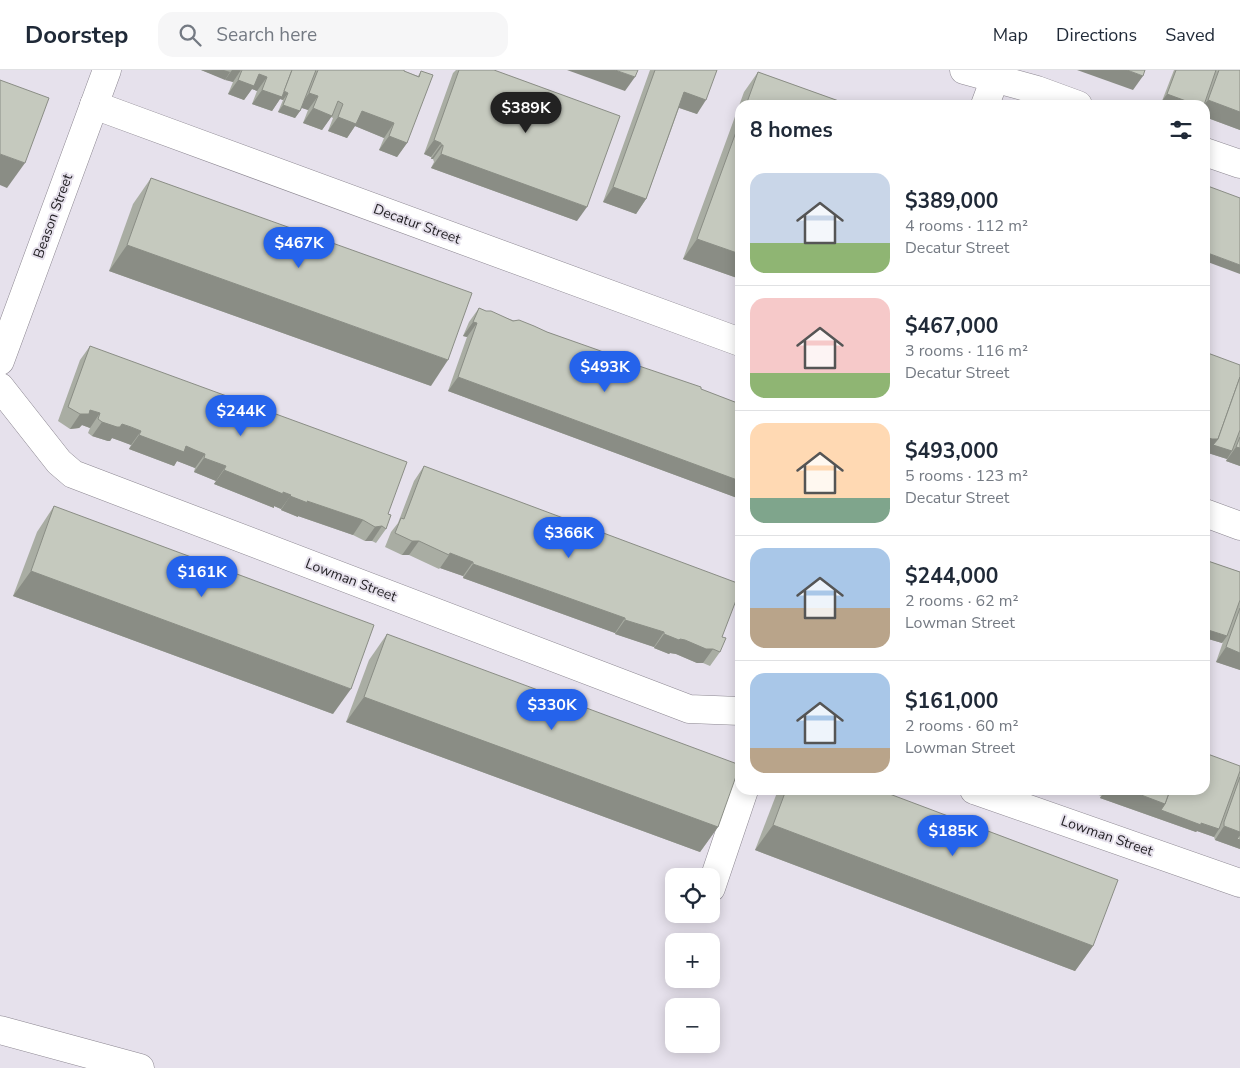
<!DOCTYPE html>
<meta charset="utf-8">
<style>
:root{--surface:#fff;--page:#f6f6f7;--text:#1f2937;--muted:#747a83;--line:#e0e1e3;--accent:#2563eb}
body{margin:0;font-family:"Nunito Sans",sans-serif;background:var(--page);color:var(--text);height:100vh;display:flex;flex-direction:column;font-size:19px;white-space:nowrap}
*{box-sizing:border-box;margin:0}
p{font-size:16px;color:var(--muted)}
.icon{flex:none;width:28px;height:28px;fill:none;stroke:currentColor;stroke-width:2;stroke-linecap:round;stroke-linejoin:round}
.map{position:relative;flex:1;overflow:hidden}
.details{position:absolute;left:735px;top:30px;width:475px;height:695px;display:flex;flex-direction:column;background:var(--surface);border-radius:15px;box-shadow:0 2px 12px #0003}
.details>*{flex:none}
.fabs{position:absolute;left:665px;top:798px;display:grid;gap:10px}
.fabs a{display:grid;place-items:center;width:55px;height:55px;border-radius:10px;background:var(--surface);box-shadow:0 2px 12px #0003;font-size:25px}
.price{position:absolute;translate:-50% -42px;padding:0 11px;border-radius:18px;background:var(--accent);color:#fff;font-size:16px;line-height:32px;filter:drop-shadow(0 1px 2px #0008)}
.price::after{content:'';position:absolute;left:50%;top:30px;width:15px;height:11px;margin-left:-8px;background:inherit;clip-path:polygon(0 0,100% 0,50% 100%)}
.price.current{background:#222;color:#fff}
ul{padding:0;list-style:none}
li{display:flex;align-items:center;gap:15px;height:125px;padding:0 15px}
li+li{border-top:1px solid var(--line)}
li span{display:grid;place-items:center;flex:none;width:140px;height:100px;border-radius:15px;color:#555}
li>.icon{margin-inline-start:auto}
span .icon{width:60px;height:60px;fill:#fffc;stroke-width:1}
li b{font-size:21px}
h2{display:flex;justify-content:space-between;align-items:center;height:60px;padding:0 15px;font-size:21px}
header{display:flex;align-items:center;gap:30px;box-sizing:border-box;height:70px;padding:0 25px;background:var(--surface);border-bottom:1px solid var(--line)}
header strong{font-size:24px}
nav{display:flex;gap:28px;margin-inline-start:auto;font-size:18px}
.search{width:350px;height:45px;background:var(--page);display:flex;align-items:center;gap:12px;box-sizing:border-box;padding:0 18px;border-radius:15px;color:var(--muted);font-size:19px}
.map>svg:first-child{display:block}
.lines{fill:none;stroke-linecap:round;stroke-linejoin:round}
.minor-casing{stroke:#8c8791;stroke-width:29}
.minor{stroke:#fff;stroke-width:28}
.wall{fill:#a9ada3}
.shaded-wall{fill:#8a8d85}
.building{fill:#c5c9be;stroke:#8a8d85}
.labels{text-anchor:middle;dominant-baseline:central;stroke-width:4;stroke-linejoin:round;paint-order:stroke}
.street-label{font-size:14px;fill:#201e22;stroke:#e6e1ec}
</style>
<header>
<strong>Doorstep</strong>
<div class="search"><svg class="icon" aria-label="search" viewBox="0 0 24 24"><circle cx="10" cy="10" r="6"/><path d="M15 15l6 6"/></svg>Search here</div>
<nav><a>Map</a><a>Directions</a><a>Saved</a></nav>
</header>
<div class="map">
<svg width="1240" height="998" viewBox="0 0 1240 998">
<rect width="100%" height="100%" fill="#e6e1ec"/>
<g class="lines">
<g class="minor-casing">
<g id="minor">
<polyline points="964,0 1037,20 1078,35"/>
<polyline points="94,35 740,272"/>
<polyline points="985,35 998,0"/>
<polyline points="1205,82 1240,94"/>
<polyline points="0,291 107,0"/>
<polyline points="0,317 59,392 73,404 689,639 740,641"/>
<polyline points="1205,443 1240,456"/>
<polyline points="974,720 1240,813"/>
<polyline points="711,818 744,720"/>
<polyline points="0,960 140,998"/>
</g>
</g>
<use href="#minor" class="minor"/>
</g>
<g class="wall">
<polygon points="201,0 404,0 404,1 418,6 421,1 407,73 397,87 379,80 384,68 355,56 347,68 328,61 333,48 331,47 322,60 303,53 308,40 302,38 300,41 295,48 278,42 283,30 280,29 272,41 252,34 257,21 252,19 244,30 228,24 233,12"/>
<polygon points="456,0 494,0 577,151 431,98 434,92 433,89 431,89 431,87 424,84 453,3"/>
<polygon points="650,0 717,0 697,44 679,38 646,129 636,144 603,132"/>
<polygon points="1174,0 1240,0 1240,60 1205,47 1205,35 1172,35 1162,31"/>
<polygon points="758,2 850,35 740,35 740,209 683,189 744,22"/>
<polygon points="151,108 431,316 109,201 133,134"/>
<polygon points="479,238 486,241 547,262 740,334 740,429 448,321 467,267 463,266 469,252"/>
<polygon points="90,276 388,444 386,459 376,473 372,471 365,471 353,465 298,446 298,447 281,440 281,439 274,436 274,438 214,414 216,411 194,402 195,398 185,394 177,391 174,396 129,379 131,375 121,371 112,368 110,371 108,371 92,366 88,363 90,358 82,355 79,358 70,359 58,351 80,290"/>
<polygon points="1240,295 1240,396 1226,391 1227,389 1208,383"/>
<polygon points="424,396 722,567 720,582 710,596 703,593 697,593 676,584 670,583 669,584 654,578 654,577 615,564 615,563 463,508 463,506 440,498 439,499 409,485 402,485 385,477 391,462 398,453 414,411"/>
<polygon points="54,436 333,644 13,526 37,462"/>
<polygon points="1205,490 1240,502 1240,600 1216,592 1223,572 1222,573 1205,568"/>
<polygon points="387,564 718,757 700,782 346,652 369,590"/>
<polygon points="1240,696 1240,779 1215,770 1214,767 1197,761 1196,762 1100,728 1101,726 1087,720 1205,720"/>
<polygon points="778,720 879,720 1093,876 1075,901 755,780"/>
</g>
<g class="shaded-wall">
<polygon points="201,0 224,0 230,2 225,10"/>
<polygon points="232,0 241,0 233,12 225,10"/>
<polygon points="567,0 615,0 635,7 625,21"/>
<polygon points="1077,0 1127,0 1143,6 1133,20"/>
<polygon points="259,4 267,7 257,21 252,19 244,30 228,24 238,10"/>
<polygon points="262,20 282,21 288,23 283,30 280,29 272,41 252,34"/>
<polygon points="684,22 706,30 697,44 674,36"/>
<polygon points="309,23 318,26 308,40 299,37"/>
<polygon points="1167,24 1197,35 1172,35 1162,31"/>
<polygon points="1208,30 1240,42 1240,60 1205,47 1205,35 1204,35"/>
<polygon points="283,35 300,41 295,48 278,42"/>
<polygon points="313,38 332,46 322,60 303,53"/>
<polygon points="362,41 394,53 384,68 355,56 347,68 328,61 338,47"/>
<polygon points="389,66 407,73 397,87 379,80"/>
<polygon points="434,70 441,73 431,87 424,84"/>
<polygon points="441,75 443,75 433,89 431,89"/>
<polygon points="0,84 25,93 7,118 0,115"/>
<polygon points="441,84 587,137 577,151 431,98"/>
<polygon points="613,117 646,129 636,144 603,132"/>
<polygon points="697,169 740,184 740,209 683,189"/>
<polygon points="127,175 448,290 431,316 109,201"/>
<polygon points="1205,182 1240,195 1240,204 1205,191"/>
<polygon points="473,252 477,253 467,267 463,266"/>
<polygon points="458,307 740,411 740,429 448,321"/>
<polygon points="90,340 100,343 90,358 82,355 79,358 70,359 80,344"/>
<polygon points="102,352 122,354 141,361 131,375 112,368 110,371 108,371 92,366"/>
<polygon points="139,365 186,376 205,384 195,398 177,391 174,396 129,379"/>
<polygon points="1205,367 1218,369 1232,381 1227,389 1208,383 1205,383"/>
<polygon points="1236,377 1240,378 1240,396 1226,391"/>
<polygon points="204,388 226,396 216,411 194,402"/>
<polygon points="224,400 291,425 281,439 274,436 274,438 214,414"/>
<polygon points="290,426 307,431 363,450 353,465 298,446 298,447 281,440"/>
<polygon points="382,456 372,471 365,471 375,457"/>
<polygon points="412,471 419,471 409,485 402,485"/>
<polygon points="450,483 473,492 463,506 440,498 449,485"/>
<polygon points="473,494 625,548 615,563 463,508"/>
<polygon points="31,501 351,619 333,644 13,526"/>
<polygon points="625,550 664,562 654,577 615,564"/>
<polygon points="1205,559 1227,566 1222,573 1205,568"/>
<polygon points="664,564 685,570 713,579 703,593 697,593 676,584 670,583 669,584 654,578"/>
<polygon points="1226,577 1240,583 1240,600 1216,592"/>
<polygon points="364,627 718,757 700,782 346,652"/>
<polygon points="1087,720 1103,720 1099,725"/>
<polygon points="1106,720 1128,720 1165,734 1201,753 1219,759 1214,767 1197,761 1196,762 1100,728"/>
<polygon points="773,755 1093,876 1075,901 755,780"/>
<polygon points="1224,756 1240,762 1240,779 1215,770"/>
</g>
<g class="building">
<polygon points="242,0 292,0 282,27 262,20 267,7 259,4 254,16 238,10"/>
<polygon points="292,0 316,0 300,41 283,35 288,23 284,21"/>
<polygon points="318,0 404,0 404,1 419,7 421,1 433,5 407,73 389,66 394,53 362,41 356,54 338,47 343,34 338,31 332,46 313,38 318,26 309,23"/>
<polygon points="459,0 494,0 620,46 587,137 441,84 443,77 443,75 441,75 441,73 434,70"/>
<polygon points="615,0 638,0 635,7"/>
<polygon points="655,0 717,0 706,30 684,22 646,129 613,117"/>
<polygon points="1127,0 1145,0 1143,6"/>
<polygon points="1176,0 1216,0 1204,35 1197,35 1167,24"/>
<polygon points="1219,0 1240,0 1240,42 1208,30"/>
<polygon points="758,2 850,35 746,35"/>
<polygon points="0,10 49,28 25,93 0,84"/>
<polygon points="740,51 740,184 697,169"/>
<polygon points="151,108 472,223 448,290 127,175"/>
<polygon points="1205,115 1240,128 1240,195 1205,182"/>
<polygon points="479,238 486,241 491,241 513,251 519,250 534,256 547,262 598,280 642,297 701,317 701,319 740,334 740,411 458,307 477,253 473,252"/>
<polygon points="90,276 407,392 388,444 391,445 386,459 382,456 375,457 363,450 307,431 308,433 290,426 291,425 283,422 283,424 224,400 226,396 204,388 205,384 195,380 186,376 184,382 139,365 141,361 131,357 122,354 120,357 117,357 102,352 98,349 100,343 90,340 89,344 80,344 68,337"/>
<polygon points="1205,282 1240,295 1240,307 1218,369 1212,369 1205,367"/>
<polygon points="1240,307 1240,360 1232,381 1213,375 1218,369"/>
<polygon points="1240,367 1240,378 1236,377"/>
<polygon points="424,396 740,514 740,520 722,567 726,568 720,582 713,579 706,579 685,570 680,569 679,570 664,564 664,562 625,550 625,548 473,494 473,492 450,483 449,485 419,471 412,471 395,463 401,448 404,449"/>
<polygon points="54,436 374,555 351,619 31,501"/>
<polygon points="1205,490 1240,502 1240,530 1227,566 1205,559"/>
<polygon points="1240,538 1240,583 1226,577"/>
<polygon points="387,564 740,695 718,757 364,627"/>
<polygon points="1205,683 1240,696 1240,701 1219,759 1201,753 1201,755 1161,740 1165,734 1170,720 1205,720"/>
<polygon points="1240,707 1240,762 1224,756 1224,752"/>
<polygon points="786,720 879,720 1118,810 1093,876 773,755"/>
<polygon points="1128,720 1170,720 1165,734"/>
<polygon points="1240,765 1240,770 1237,769"/>
</g>
<g class="labels">
<g class="street-label">
<text transform="translate(53 146) rotate(-70)">Beason Street</text>
<text transform="translate(417 154) rotate(20)">Decatur Street</text>
<text transform="translate(351 510) rotate(21)">Lowman Street</text>
<text transform="translate(1107 766) rotate(19)">Lowman Street</text>
</g>
</g>
</svg>
<div class="fabs">
<a><svg class="icon" aria-label="locate" viewBox="0 0 24 24"><circle cx="12" cy="12" r="6"/><path d="M12 2v4M12 18v4M2 12h4M18 12h4"/></svg></a>
<a>+</a>
<a>−</a>
</div>
<b class="price current" style="left:526px;top:64px">$389K</b>
<b class="price" style="left:299px;top:199px">$467K</b>
<b class="price" style="left:605px;top:323px">$493K</b>
<b class="price" style="left:241px;top:367px">$244K</b>
<b class="price" style="left:569px;top:489px">$366K</b>
<b class="price" style="left:202px;top:528px">$161K</b>
<b class="price" style="left:552px;top:661px">$330K</b>
<b class="price" style="left:953px;top:787px">$185K</b>
<section class="details">
<h2>8 homes<svg class="icon" aria-label="filters" viewBox="0 0 24 24"><path d="M4 7h16M4 17h16"/><circle cx="9" cy="7" r="2"/><circle cx="15" cy="17" r="2"/></svg></h2>
<ul>
<li><span style="background:linear-gradient(#c9d6e8 70%,#8fb573 0)"><svg class="icon" aria-label="home" viewBox="0 0 24 24"><path d="M3 11l9-7 9 7M6 9v11h12V9"/></svg></span><div><b>$389,000</b><p>4 rooms · 112 m²</p><p>Decatur Street</p></div></li>
<li><span style="background:linear-gradient(#f6c9c9 75%,#8fb573 0)"><svg class="icon" aria-label="home" viewBox="0 0 24 24"><path d="M3 11l9-7 9 7M6 9v11h12V9"/></svg></span><div><b>$467,000</b><p>3 rooms · 116 m²</p><p>Decatur Street</p></div></li>
<li><span style="background:linear-gradient(#ffd9b3 75%,#7fa58c 0)"><svg class="icon" aria-label="home" viewBox="0 0 24 24"><path d="M3 11l9-7 9 7M6 9v11h12V9"/></svg></span><div><b>$493,000</b><p>5 rooms · 123 m²</p><p>Decatur Street</p></div></li>
<li><span style="background:linear-gradient(#a9c7e8 60%,#b9a48a 0)"><svg class="icon" aria-label="home" viewBox="0 0 24 24"><path d="M3 11l9-7 9 7M6 9v11h12V9"/></svg></span><div><b>$244,000</b><p>2 rooms · 62 m²</p><p>Lowman Street</p></div></li>
<li><span style="background:linear-gradient(#a9c7e8 75%,#b9a48a 0)"><svg class="icon" aria-label="home" viewBox="0 0 24 24"><path d="M3 11l9-7 9 7M6 9v11h12V9"/></svg></span><div><b>$161,000</b><p>2 rooms · 60 m²</p><p>Lowman Street</p></div></li>
</ul>
</section>
</div>
